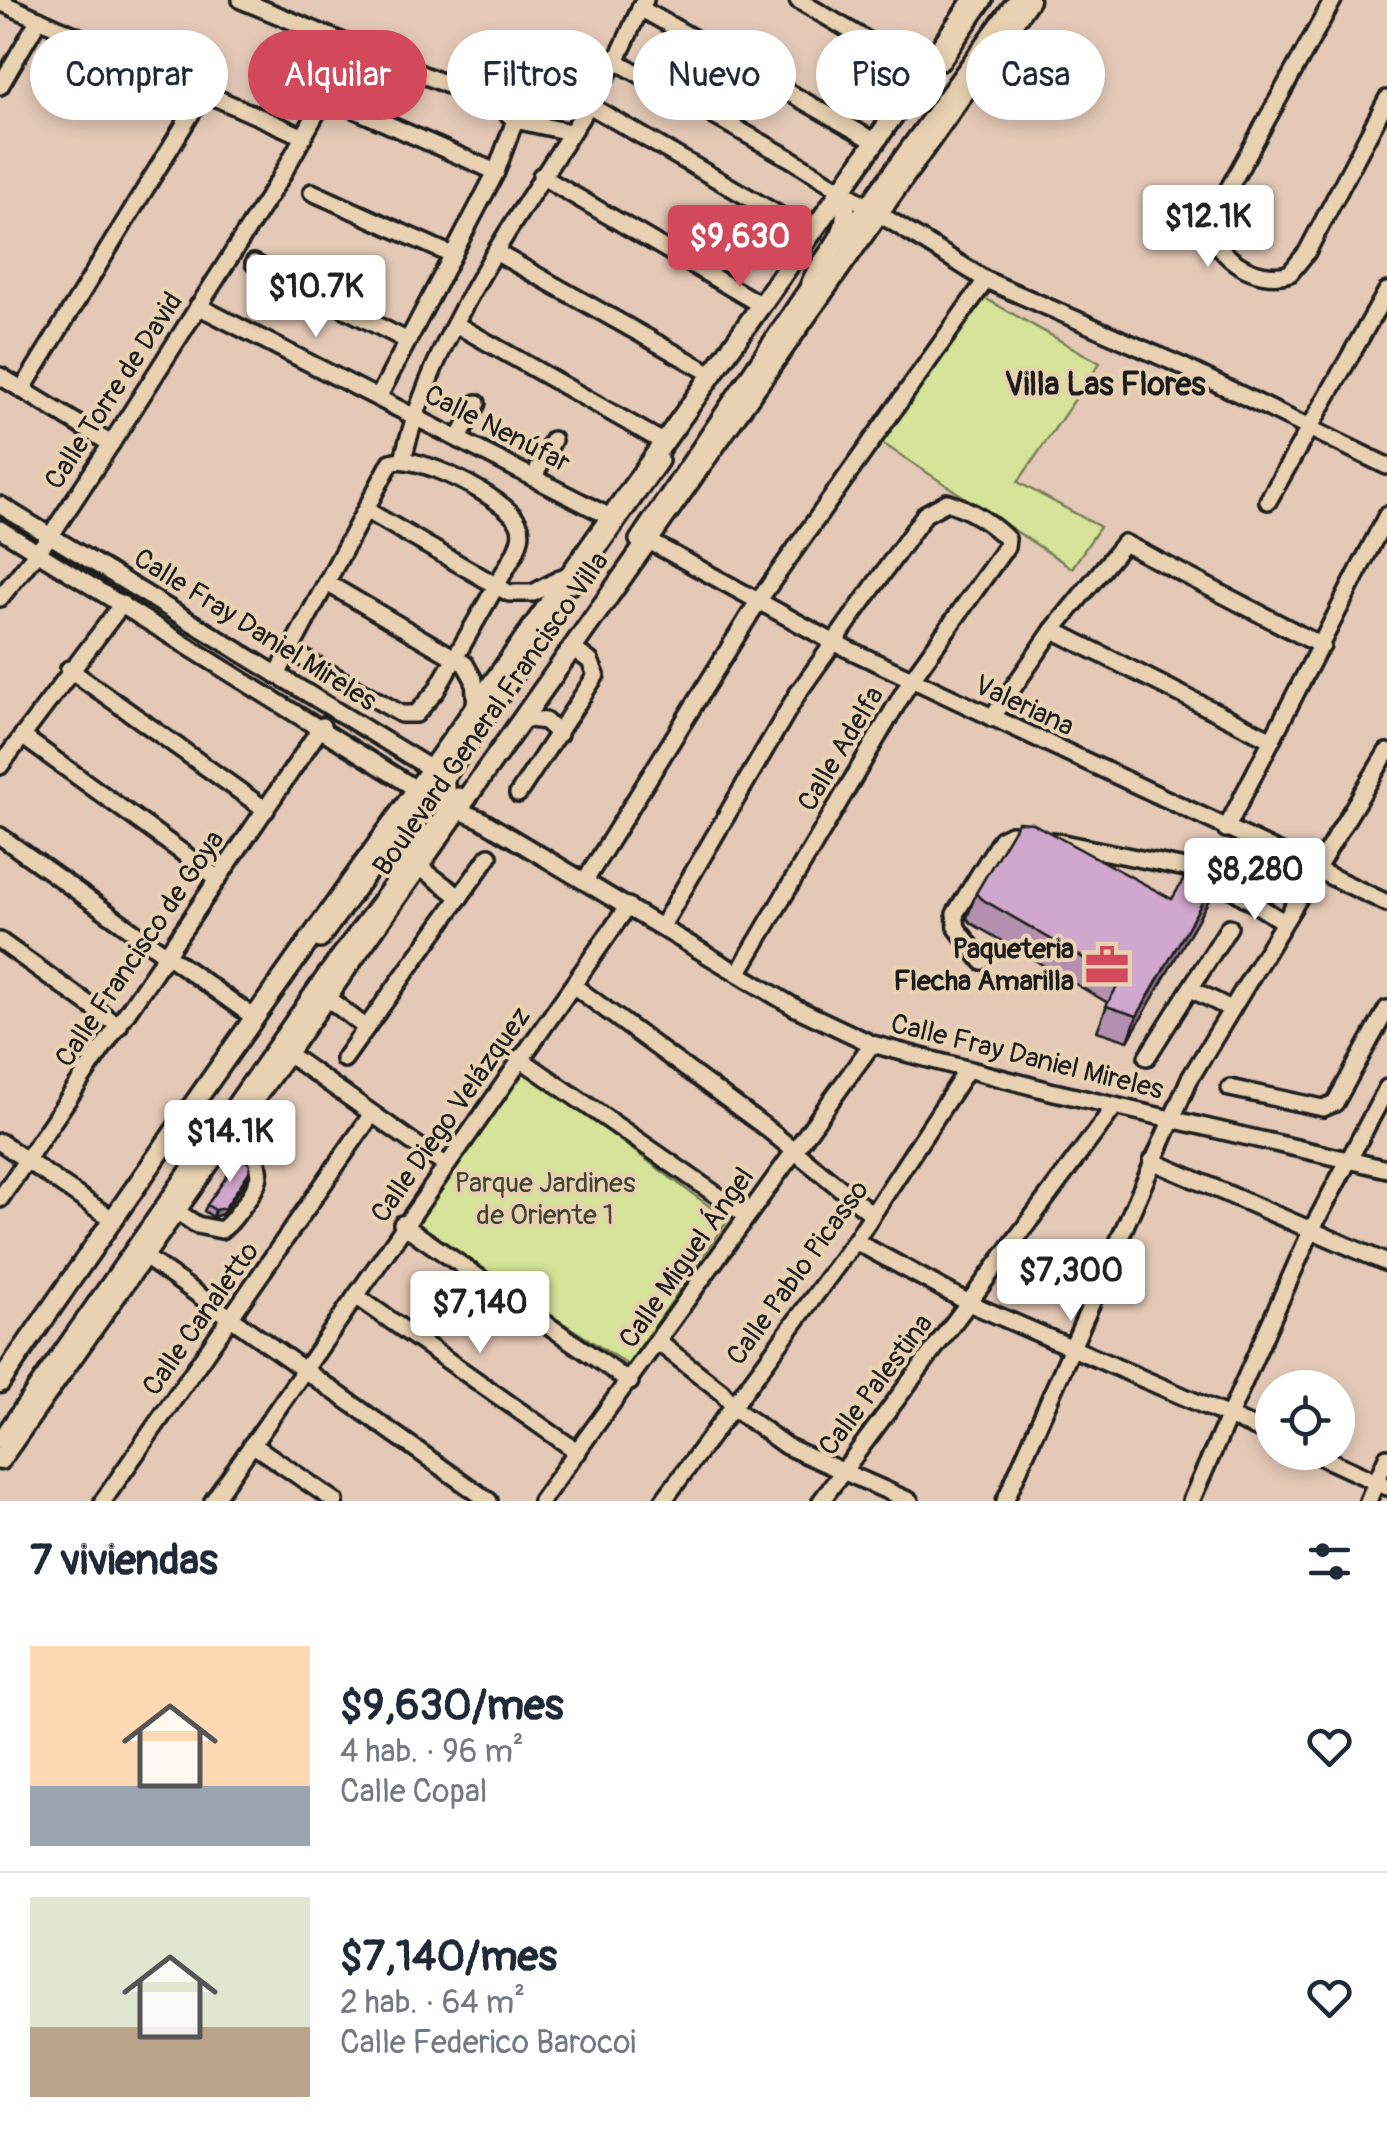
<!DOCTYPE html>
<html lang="es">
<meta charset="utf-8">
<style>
:root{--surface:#fff;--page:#f2f2f3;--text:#1f2937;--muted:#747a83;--line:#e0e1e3;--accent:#d1495b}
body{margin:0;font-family:Pangolin,sans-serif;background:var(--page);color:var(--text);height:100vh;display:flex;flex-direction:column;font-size:38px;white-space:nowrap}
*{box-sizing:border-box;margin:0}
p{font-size:32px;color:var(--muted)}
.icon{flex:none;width:55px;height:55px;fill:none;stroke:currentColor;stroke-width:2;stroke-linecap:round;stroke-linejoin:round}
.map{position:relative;height:1501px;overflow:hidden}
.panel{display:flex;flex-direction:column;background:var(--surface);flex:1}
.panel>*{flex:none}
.banner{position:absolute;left:30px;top:30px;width:1328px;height:90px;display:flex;gap:20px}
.controls{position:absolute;left:1255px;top:1370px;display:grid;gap:20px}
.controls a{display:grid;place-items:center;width:100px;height:100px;border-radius:50%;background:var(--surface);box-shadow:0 5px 15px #0003;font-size:50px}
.price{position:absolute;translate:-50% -85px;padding:0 22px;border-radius:10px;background:#fff;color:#222;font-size:32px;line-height:65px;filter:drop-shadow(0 2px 5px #0008)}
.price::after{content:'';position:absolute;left:50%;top:60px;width:30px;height:22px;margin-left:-15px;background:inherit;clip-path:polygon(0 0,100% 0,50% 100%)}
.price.active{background:var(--accent);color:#fff}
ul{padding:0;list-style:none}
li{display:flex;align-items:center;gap:30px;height:250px;padding:0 30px}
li+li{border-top:2px solid var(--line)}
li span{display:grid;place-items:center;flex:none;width:280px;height:200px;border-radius:0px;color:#555}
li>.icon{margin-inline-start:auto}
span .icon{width:120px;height:120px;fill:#fffc;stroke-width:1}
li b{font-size:42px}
h2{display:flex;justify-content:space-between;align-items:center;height:120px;padding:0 30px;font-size:42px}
.tag{padding:0 35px;border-radius:45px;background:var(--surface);box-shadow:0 5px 15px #0003;font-size:35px;line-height:90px}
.tag.active{background:var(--accent);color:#fff}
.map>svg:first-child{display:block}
.green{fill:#d5e498;stroke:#78805a;stroke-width:2.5}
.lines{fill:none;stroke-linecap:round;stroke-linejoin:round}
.minor-casing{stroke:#1c1c1c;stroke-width:22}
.major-casing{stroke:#1c1c1c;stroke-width:25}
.minor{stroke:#e9d2b2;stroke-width:15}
.major{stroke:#e9d2b2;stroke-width:18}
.wall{fill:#b390b0;stroke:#1c1c1c;stroke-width:2.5}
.shaded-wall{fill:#927590;stroke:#1c1c1c;stroke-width:2.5}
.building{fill:#d0a7cd;stroke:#1c1c1c;stroke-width:2.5}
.labels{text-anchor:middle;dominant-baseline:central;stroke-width:8;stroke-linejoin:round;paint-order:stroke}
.street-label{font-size:28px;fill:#1c1c1c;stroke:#e9d2b2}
.poi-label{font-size:28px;font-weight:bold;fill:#1c1c1c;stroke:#e9d2b2;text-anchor:end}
.park-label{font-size:28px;fill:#414435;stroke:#e9d2b2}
.quarter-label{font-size:32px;font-weight:bold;fill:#1c1c1c;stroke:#e9d2b2}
</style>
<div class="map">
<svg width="1387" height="1501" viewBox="0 0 1387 1501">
<rect width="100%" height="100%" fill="#e4c9b7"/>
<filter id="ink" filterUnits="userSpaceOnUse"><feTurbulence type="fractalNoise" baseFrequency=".01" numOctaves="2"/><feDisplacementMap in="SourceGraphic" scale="20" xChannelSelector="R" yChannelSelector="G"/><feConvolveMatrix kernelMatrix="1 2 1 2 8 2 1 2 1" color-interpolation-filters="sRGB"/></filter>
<g filter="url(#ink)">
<g class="green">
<polygon points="981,296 1100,363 1018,482 1100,527 1072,568 879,441"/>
<polygon points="519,1066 728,1220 628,1365 413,1226"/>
</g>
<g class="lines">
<g class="minor-casing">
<g id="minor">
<polyline points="241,0 499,106 515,120 496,172 379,396"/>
<polyline points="798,0 923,73"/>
<path d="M1333,0L1213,217C1205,253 1257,285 1290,273L1307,252L1387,99"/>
<polyline points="0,2 302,136"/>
<polyline points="640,8 876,142"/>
<polyline points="616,61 791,159 986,280 1182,366 1387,466"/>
<polyline points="941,62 984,0"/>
<polyline points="0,86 39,19"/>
<polyline points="587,104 810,233"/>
<polyline points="351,108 496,172"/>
<polyline points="515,120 570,132"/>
<polyline points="541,176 759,304"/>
<polyline points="312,192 452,255"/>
<polyline points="841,242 1016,0"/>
<polyline points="497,253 710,373"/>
<polyline points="254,263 406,340"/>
<polyline points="198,306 612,518"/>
<polyline points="457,325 663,442"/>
<polyline points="0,376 111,444"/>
<polyline points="22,390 205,91"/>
<polyline points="460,437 477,403"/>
<path d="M403,459C438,313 541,189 615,62C627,42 633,20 645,0"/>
<polyline points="535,475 553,440"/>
<polyline points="1268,501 1387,291"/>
<polyline points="0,505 441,775"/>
<polyline points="366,510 509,593 533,593 571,573"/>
<polyline points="0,529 437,802 480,819 796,1008 872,1044 1050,1091 1387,1169"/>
<polyline points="638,540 810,285"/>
<polyline points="647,540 833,642 1387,903"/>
<polyline points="327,583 465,664 474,680 476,708"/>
<polyline points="572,585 660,461"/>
<polyline points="0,598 51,535 111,444 281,177 352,49"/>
<polyline points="1053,630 1272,740"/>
<polyline points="69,669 266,810"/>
<path d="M277,675L391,462C416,452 505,498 518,522C524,533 519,543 515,553L436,691L416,714H401L291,651"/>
<polyline points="523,718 545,721 559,734"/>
<polyline points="992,718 1053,630 1124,543 1322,646"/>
<polyline points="22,736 216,877"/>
<polyline points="0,766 122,604"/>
<polyline points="518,794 596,675 590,661 572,648"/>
<polyline points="1226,829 1387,515"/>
<polyline points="0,836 252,1016"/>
<polyline points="1053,841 1205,872 1282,921"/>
<polyline points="418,866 460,897"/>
<polyline points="585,881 759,600 986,280"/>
<path d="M662,926L798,693L925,514L947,502C969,509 991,523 1007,539L1006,547L911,680L739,972"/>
<polyline points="320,940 444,768"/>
<polyline points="0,941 119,1026"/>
<polyline points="982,961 957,928 955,914 1001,839 1011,834 1031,837"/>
<polyline points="574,986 765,1127 872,1214"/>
<polyline points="1191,989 1231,1009"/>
<polyline points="325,996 366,1028"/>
<polyline points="285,1052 445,1165"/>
<polyline points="1147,1057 1229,927"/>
<polyline points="519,1058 747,1216"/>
<polyline points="344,1059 489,856"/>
<polyline points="1230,1088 1323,1108 1335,1103 1387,1009"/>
<polyline points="0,1142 112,1219"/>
<polyline points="1152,1161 1387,1263"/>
<polyline points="0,1199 322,726"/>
<path d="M176,1211L197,1225L221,1230C231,1224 236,1215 243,1206C272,1168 259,1161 229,1132"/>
<polyline points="402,1224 630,1382"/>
<polyline points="855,1241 969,1303 1272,1435"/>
<polyline points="145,1257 489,1501"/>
<polyline points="356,1296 578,1452"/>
<polyline points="658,1342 722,1392 739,1412 786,1446 910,1501"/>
<polyline points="0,1440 325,976 458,796"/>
<polyline points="252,1444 335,1501"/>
<polyline points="1311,1452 1387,1487"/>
<polyline points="103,1501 372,1114"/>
<polyline points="213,1501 628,906"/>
<polyline points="541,1501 872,1044"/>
<polyline points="663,1501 855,1241 967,1070"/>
<polyline points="821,1501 1115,1106"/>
<polyline points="1005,1501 1189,1080 1387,752"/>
<polyline points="1191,1501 1312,1229 1387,1088"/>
<polyline points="1368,1501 1387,1457"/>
</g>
</g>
<g class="major-casing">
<g id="major">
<path d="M806,310C807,254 862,245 841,191"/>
<polyline points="457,811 445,793 444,778 513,675"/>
<path d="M0,1383C318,918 655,465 973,0"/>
<polyline points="0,1460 1029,0"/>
</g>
</g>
<use href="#minor" class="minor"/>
<use href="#major" class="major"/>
</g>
<g class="wall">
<polygon points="1223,866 1214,891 1128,1041 1097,1031 1108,1003 971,923 967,918 976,893 1172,899"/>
<polygon points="247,1179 222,1214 213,1217 204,1211 207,1205"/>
</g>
<g class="shaded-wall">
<polygon points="1223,866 1214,891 1128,1041 1137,1016"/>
<polygon points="249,1172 247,1179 222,1214 213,1217 215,1210"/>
</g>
<g class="building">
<polygon points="1018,822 1032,823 1172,899 1198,855 1223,866 1137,1016 1106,1006 1121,980 980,898 976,893"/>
<polygon points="240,1157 250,1164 249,1172 225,1208 215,1210 207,1205"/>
</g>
</g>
<defs>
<g id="office-bare" transform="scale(3.45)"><path d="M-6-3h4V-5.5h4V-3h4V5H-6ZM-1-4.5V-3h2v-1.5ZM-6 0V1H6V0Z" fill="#d1495b" stroke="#e9d2b2" stroke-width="2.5" paint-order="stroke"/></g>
</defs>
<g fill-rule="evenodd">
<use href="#office-bare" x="1107" y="965"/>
</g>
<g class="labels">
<g class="street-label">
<text transform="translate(114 391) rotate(-57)">Calle Torre de David</text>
<text transform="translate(497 429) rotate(27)">Calle Nenúfar</text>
<text transform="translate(255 630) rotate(32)">Calle Fray Daniel Mireles</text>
<text transform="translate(1024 706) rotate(25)">Valeriana</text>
<text transform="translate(491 714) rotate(-55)">Boulevard General Francisco Villa</text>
<text transform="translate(841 749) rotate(-59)">Calle Adelfa</text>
<text transform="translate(140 949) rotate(-56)">Calle Francisco de Goya</text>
<text transform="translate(1027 1057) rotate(14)">Calle Fray Daniel Mireles</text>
<text transform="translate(451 1115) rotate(-55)">Calle Diego Velázquez</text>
<text transform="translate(687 1258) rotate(-55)">Calle Miguel Ángel</text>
<text transform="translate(798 1273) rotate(-54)">Calle Pablo Picasso</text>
<text transform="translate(201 1319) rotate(-55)">Calle Canaletto</text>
<text transform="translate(876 1385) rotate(-53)">Calle Palestina</text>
</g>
<g class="poi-label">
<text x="1074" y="949">Paqueteria<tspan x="1074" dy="32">Flecha Amarilla</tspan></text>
</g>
<g class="park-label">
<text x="545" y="1183">Parque Jardines<tspan x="545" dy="32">de Oriente 1</tspan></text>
</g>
<g class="quarter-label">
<text x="1105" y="385">Villa Las Flores</text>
</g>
</g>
</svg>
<div class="controls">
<a><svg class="icon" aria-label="locate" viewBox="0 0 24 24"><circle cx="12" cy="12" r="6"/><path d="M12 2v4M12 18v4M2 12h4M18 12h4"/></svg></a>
</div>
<b class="price" style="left:1208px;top:270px">$12.1K</b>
<b class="price active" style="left:740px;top:290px">$9,630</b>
<b class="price" style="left:316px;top:340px">$10.7K</b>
<b class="price" style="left:1255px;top:923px">$8,280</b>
<b class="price" style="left:230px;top:1185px">$14.1K</b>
<b class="price" style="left:1071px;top:1324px">$7,300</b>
<b class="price" style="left:480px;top:1356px">$7,140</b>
<div class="banner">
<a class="tag">Comprar</a>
<a class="tag active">Alquilar</a>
<a class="tag">Filtros</a>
<a class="tag">Nuevo</a>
<a class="tag">Piso</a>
<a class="tag">Casa</a>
</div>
</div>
<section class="panel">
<h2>7 viviendas<svg class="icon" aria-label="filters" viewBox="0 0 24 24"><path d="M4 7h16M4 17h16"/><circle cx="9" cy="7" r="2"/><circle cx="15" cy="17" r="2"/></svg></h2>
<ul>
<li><span style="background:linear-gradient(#ffd9b3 70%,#9aa5b1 0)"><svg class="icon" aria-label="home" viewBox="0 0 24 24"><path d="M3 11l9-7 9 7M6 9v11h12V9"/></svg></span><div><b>$9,630/mes</b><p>4 hab. · 96 m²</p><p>Calle Copal</p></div><svg class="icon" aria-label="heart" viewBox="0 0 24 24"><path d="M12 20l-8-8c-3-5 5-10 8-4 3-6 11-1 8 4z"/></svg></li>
<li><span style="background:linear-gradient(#dfe7d0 65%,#b9a48a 0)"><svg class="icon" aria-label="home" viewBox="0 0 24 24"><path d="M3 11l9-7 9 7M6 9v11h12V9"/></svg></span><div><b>$7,140/mes</b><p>2 hab. · 64 m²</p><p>Calle Federico Barocoi</p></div><svg class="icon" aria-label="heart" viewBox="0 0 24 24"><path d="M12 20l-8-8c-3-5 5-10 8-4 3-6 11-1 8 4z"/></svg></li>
</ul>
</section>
